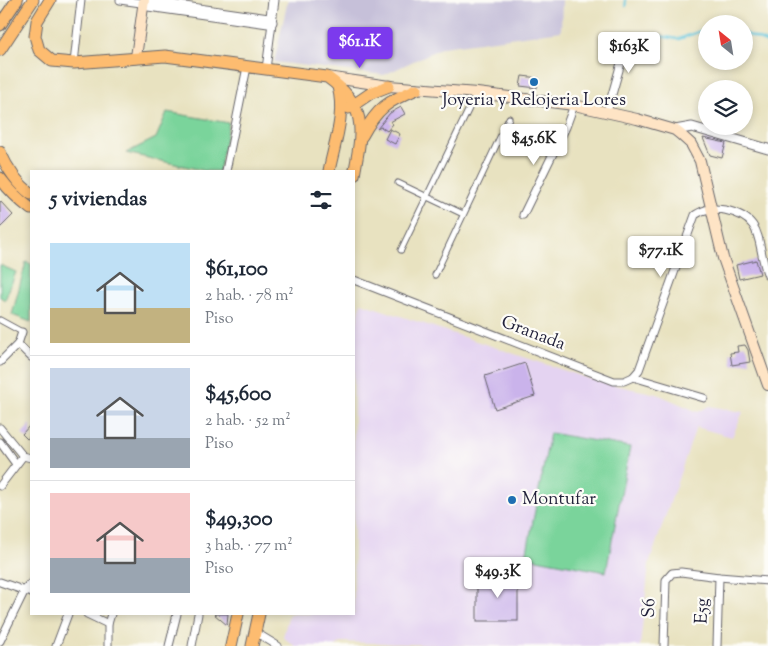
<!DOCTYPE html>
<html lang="es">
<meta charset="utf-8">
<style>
:root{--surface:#fff;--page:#f2f2f3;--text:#1f2937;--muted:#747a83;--line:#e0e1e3;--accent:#7c3aed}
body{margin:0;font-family:"Sorts Mill Goudy",serif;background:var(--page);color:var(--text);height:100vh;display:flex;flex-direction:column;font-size:19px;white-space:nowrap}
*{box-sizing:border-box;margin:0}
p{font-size:16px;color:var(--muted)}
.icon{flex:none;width:28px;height:28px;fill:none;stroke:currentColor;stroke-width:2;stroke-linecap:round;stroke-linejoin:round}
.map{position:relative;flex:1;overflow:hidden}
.details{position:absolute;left:30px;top:170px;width:325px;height:445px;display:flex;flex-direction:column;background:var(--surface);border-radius:0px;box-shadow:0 2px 8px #0003}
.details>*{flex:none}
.needle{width:32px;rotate:330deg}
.controls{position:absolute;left:698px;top:15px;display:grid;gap:10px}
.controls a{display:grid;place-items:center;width:55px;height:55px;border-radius:50%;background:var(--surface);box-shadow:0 2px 8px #0003;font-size:25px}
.price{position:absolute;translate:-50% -42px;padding:0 11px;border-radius:5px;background:#fff;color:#222;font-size:16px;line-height:32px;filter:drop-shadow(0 1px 2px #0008)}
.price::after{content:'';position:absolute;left:50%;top:30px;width:15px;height:11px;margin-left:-8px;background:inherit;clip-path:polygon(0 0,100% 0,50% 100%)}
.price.on{background:var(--accent);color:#fff}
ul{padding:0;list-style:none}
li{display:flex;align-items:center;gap:15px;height:125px;padding:0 20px}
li+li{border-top:1px solid var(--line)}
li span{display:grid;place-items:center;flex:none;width:140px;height:100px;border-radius:0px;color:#555}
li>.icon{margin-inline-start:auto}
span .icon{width:60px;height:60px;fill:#fffc;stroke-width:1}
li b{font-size:21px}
h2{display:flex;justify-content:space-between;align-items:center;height:60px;padding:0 20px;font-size:21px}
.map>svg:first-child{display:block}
.built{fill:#e4d3f1}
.industrial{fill:#c6c0d9}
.green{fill:#7ad49b;stroke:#4e7b6b}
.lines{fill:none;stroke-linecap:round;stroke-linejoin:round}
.stream{stroke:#5fc5dc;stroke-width:2.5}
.building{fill:#cab3eb}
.pedestrian-casing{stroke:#67656a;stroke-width:7}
.minor-casing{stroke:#67656a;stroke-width:9}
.tertiary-casing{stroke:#67656a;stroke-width:11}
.secondary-casing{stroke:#67656a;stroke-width:12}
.primary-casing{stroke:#67656a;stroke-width:13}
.pedestrian{stroke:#fff;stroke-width:5}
.minor{stroke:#fff;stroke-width:7}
.tertiary{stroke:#fff;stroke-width:9}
.secondary{stroke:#fee4c5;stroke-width:10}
.primary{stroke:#fdbc6f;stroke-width:11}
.poi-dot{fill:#1f6fb2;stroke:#fdfcf7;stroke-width:2}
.labels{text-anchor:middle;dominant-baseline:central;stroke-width:4.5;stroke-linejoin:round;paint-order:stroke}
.poi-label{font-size:18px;fill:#22223b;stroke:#fdfcf7}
.street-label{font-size:18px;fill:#22223b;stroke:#fdfcf7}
</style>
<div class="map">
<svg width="768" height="646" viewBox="0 0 768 646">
<rect width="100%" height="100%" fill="#fdfcf7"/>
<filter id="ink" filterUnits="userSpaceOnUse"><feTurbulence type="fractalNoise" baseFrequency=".02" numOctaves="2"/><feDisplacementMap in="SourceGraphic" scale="10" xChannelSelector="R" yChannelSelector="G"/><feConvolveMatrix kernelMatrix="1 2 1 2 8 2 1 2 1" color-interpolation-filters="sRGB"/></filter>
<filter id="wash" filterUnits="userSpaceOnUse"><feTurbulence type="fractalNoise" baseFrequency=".0096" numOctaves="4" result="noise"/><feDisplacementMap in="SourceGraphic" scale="20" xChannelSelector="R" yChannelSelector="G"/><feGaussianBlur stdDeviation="1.12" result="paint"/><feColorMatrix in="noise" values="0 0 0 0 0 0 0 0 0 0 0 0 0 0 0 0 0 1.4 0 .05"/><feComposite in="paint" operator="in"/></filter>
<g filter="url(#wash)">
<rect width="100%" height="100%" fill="#e8e2c0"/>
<polygon class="built" points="361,303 599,382 657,394 698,412 709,406 743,412 732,437 696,427 649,564 640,646 472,646 343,642 335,646 295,646 283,637 289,614 354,614 354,337"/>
<polygon class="industrial" points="288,0 562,0 561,31 443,47 384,75 274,62"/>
<g class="green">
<polygon points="167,112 229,123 219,171 206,171 126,153 156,138"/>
<polygon points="26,262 31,264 31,322 12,315"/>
<polygon points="0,265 16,272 5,300 0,297"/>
<polygon points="550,433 630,447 606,572 526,557"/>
</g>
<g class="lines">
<g class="stream">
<polyline points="625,0 626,6"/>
<polyline points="744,33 768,43"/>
<polyline points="645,34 679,39 706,29"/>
</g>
</g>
<g id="blocks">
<g class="building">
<polygon points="522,76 539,78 537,88 520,86"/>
<polygon points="401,107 405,114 390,122 393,124 387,131 381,127 377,129 390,113"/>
<polygon points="390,129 400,134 395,144 385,139"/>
<polygon points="703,138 726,143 722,158 710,155"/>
<polygon points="0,201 13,215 0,228"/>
<polygon points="756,260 760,274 739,279 736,265"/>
<polygon points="745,345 748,350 750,362 732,365 730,353 738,352 737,346"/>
<polygon points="525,363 535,396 495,409 485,376"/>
<polygon points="31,424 31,436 27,439 22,434"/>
<rect x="477" y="577" width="41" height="44"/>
<polygon points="214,614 228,614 227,625"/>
</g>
</g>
</g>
<g filter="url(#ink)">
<use href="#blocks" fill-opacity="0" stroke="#67656a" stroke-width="1"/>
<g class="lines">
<g class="pedestrian-casing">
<g id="pedestrian">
<polyline points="150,0 269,17 271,0"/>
<polyline points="148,8 268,25"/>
<polyline points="398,183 463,214"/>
<polyline points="401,250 476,94"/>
<polyline points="435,275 509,118"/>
<polyline points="0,320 22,332"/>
</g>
</g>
<g class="minor-casing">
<g id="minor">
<polyline points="120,0 273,22"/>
<polyline points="74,63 81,0"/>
<polyline points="266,69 275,0"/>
<polyline points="607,112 627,42"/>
<polyline points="226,171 247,67"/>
<polyline points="523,215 566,127 574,105"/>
<polyline points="354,280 614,381 624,381 633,377 704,398"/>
<polyline points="18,344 31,357"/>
<polyline points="0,362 18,344 22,332"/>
<path d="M633,377L639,370L695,215C705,208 713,208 725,210C767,219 755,244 768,276"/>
<polyline points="0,428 23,456 31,458"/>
<polyline points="0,442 16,464"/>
<polyline points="0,486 23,456"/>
<polyline points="0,582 31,593"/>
<polyline points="87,614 108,624"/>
<polyline points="255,632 278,646"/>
<polyline points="0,641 25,590 31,583"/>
<polyline points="56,646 68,614"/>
<polyline points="108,646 108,624 111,614"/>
<polyline points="169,646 177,614"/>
<polyline points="192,646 198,614"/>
<polyline points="664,646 666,580 672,573 681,572 719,577 768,581"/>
<polyline points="717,646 719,577"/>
</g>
</g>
<g class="tertiary-casing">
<polyline id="tertiary" points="675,130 692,127 768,149"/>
</g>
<g class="secondary-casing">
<g id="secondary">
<polyline points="136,57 144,0"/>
<polyline points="327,77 389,86 477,93 574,105 637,119 675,130 680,134 691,144 700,161 723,258 768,385"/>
</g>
</g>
<g class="primary-casing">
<g id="primary">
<path d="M50,0L37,21L35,36L39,50L52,61L74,63L165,56L327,77C369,107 362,131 354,175"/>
<polyline points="0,25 17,0"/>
<polyline points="0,50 33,0"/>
<polyline points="349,108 371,93 389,86"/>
<path d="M362,136C377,108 388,101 417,89"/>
<path d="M0,152C7,168 17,183 31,194"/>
<path d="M329,171C334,145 346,114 338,87"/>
<path d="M0,178C9,190 19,200 31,209"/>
<polyline points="231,646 238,614"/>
<polyline points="252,646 259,614"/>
</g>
</g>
<use href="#pedestrian" class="pedestrian"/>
<use href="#minor" class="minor"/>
<use href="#tertiary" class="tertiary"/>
<use href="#secondary" class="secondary"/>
<use href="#primary" class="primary"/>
</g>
</g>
<g class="poi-dot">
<circle cx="534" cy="82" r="5"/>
<circle cx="512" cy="500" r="5"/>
</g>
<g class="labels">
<g class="poi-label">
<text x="534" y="101">Joyeria y Relojeria Lores</text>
<text x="522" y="500" text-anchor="start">Montufar</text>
</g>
<g class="street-label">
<text transform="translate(533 334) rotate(21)">Granada</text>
<text transform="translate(650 608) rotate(-88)">S6</text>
<text transform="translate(703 611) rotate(-88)">E5g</text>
</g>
</g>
</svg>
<div class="controls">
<a><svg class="needle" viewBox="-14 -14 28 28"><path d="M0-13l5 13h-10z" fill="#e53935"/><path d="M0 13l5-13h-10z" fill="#747a83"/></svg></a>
<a><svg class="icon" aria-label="layers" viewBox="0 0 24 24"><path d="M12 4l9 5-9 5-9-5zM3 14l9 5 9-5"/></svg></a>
</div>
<b class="price on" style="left:360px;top:69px">$61.1K</b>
<b class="price" style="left:629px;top:74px">$163K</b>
<b class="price" style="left:534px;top:166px">$45.6K</b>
<b class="price" style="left:661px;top:278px">$77.1K</b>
<b class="price" style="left:498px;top:599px">$49.3K</b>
<section class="details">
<h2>5 viviendas<svg class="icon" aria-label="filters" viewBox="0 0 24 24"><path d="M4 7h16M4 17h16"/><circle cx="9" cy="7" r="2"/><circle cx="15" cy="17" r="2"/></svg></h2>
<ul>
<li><span style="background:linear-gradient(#bfe0f5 65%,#c2b280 0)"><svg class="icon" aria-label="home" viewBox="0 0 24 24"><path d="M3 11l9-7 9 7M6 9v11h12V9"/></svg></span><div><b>$61,100</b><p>2 hab. · 78 m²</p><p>Piso</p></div></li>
<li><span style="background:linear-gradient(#c9d6e8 70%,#9aa5b1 0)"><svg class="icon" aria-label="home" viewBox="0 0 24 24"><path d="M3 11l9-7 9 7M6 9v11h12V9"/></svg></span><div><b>$45,600</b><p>2 hab. · 52 m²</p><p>Piso</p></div></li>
<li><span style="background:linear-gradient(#f6c9c9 65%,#9aa5b1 0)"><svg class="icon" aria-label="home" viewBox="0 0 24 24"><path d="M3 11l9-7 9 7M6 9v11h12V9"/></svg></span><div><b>$49,300</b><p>3 hab. · 77 m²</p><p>Piso</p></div></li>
</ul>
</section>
</div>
